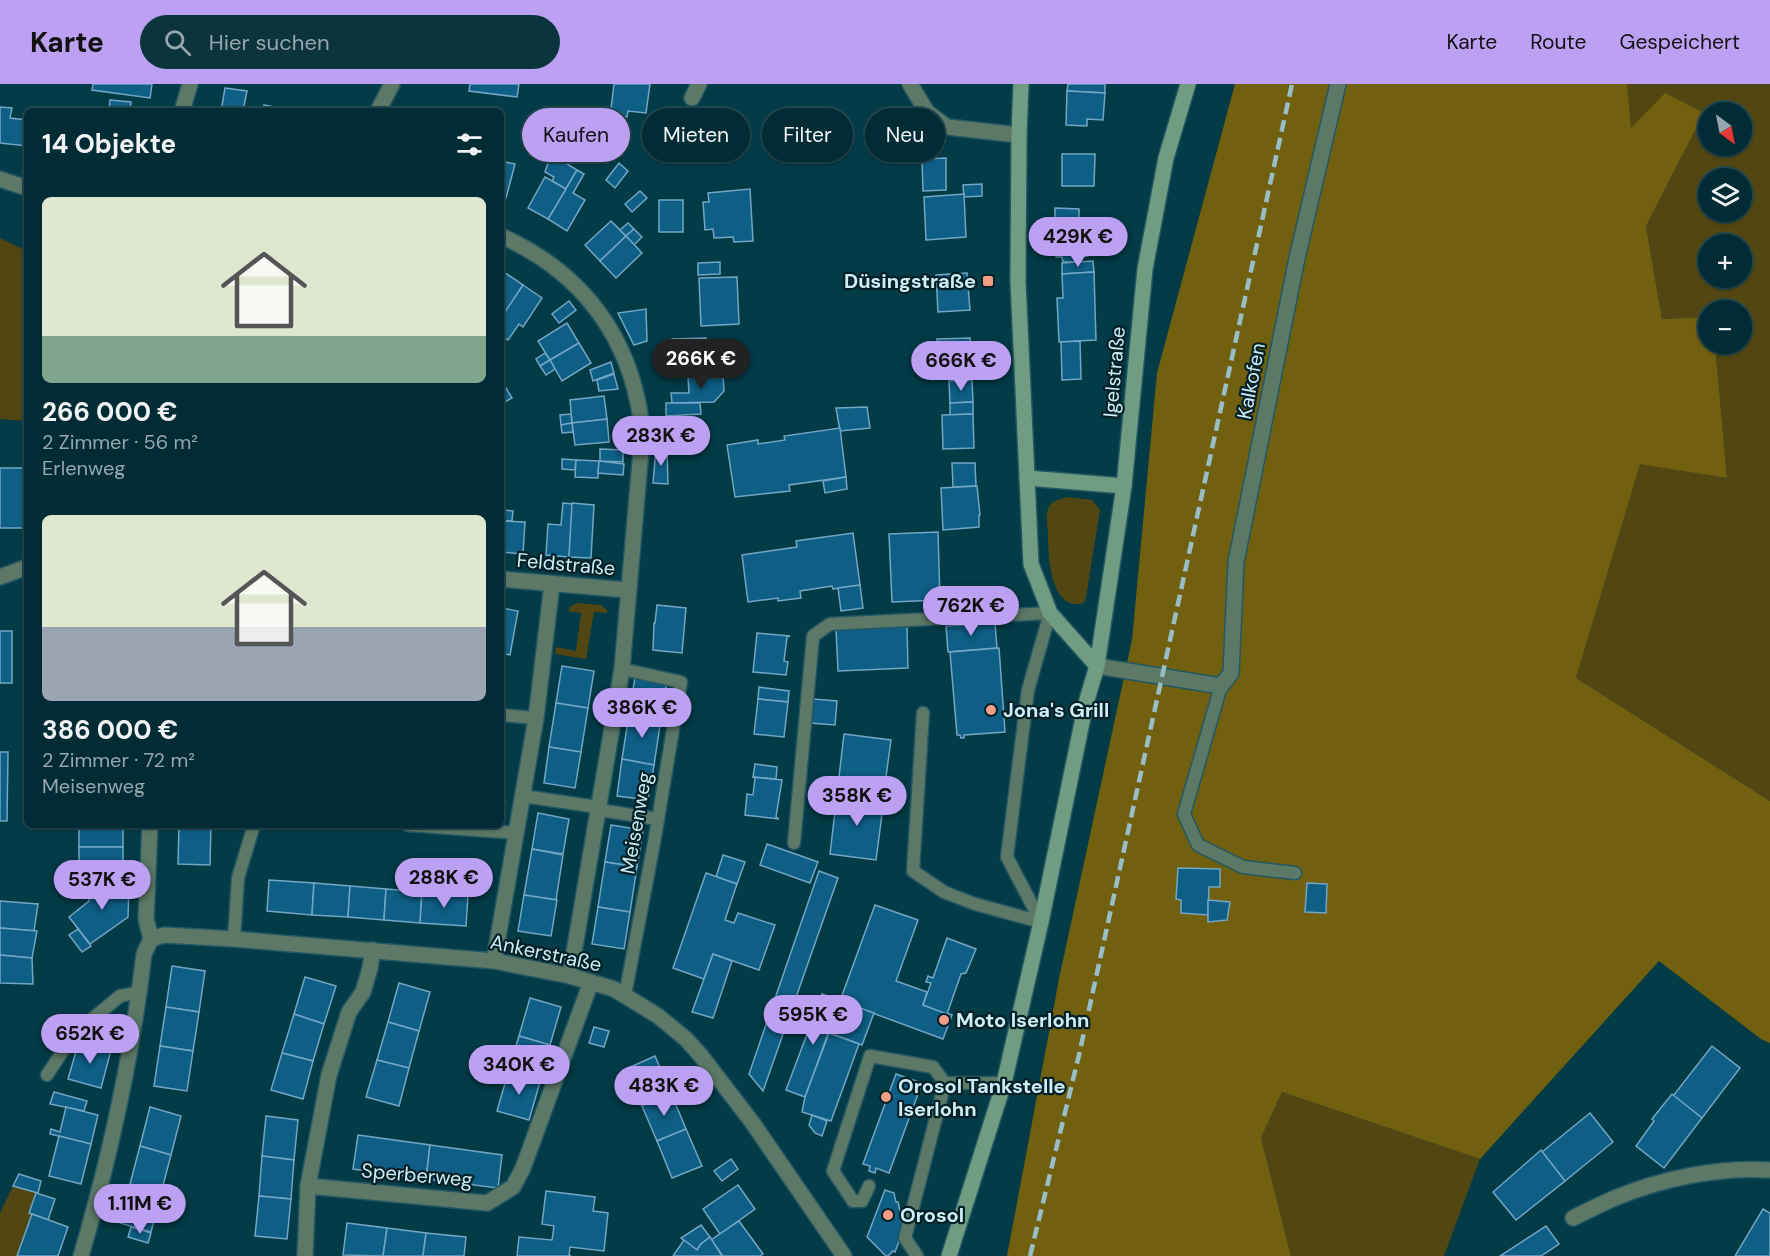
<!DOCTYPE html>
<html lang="de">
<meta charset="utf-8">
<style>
:root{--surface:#022c35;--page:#0c343d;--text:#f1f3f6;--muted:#96a7ad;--line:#234850;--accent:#bca0f2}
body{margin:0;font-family:"DM Sans",sans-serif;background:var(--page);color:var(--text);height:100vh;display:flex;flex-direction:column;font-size:22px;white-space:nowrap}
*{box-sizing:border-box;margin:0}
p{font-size:20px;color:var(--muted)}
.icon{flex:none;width:33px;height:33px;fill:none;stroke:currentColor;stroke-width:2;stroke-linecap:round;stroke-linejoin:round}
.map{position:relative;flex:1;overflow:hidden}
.drawer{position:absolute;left:24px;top:24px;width:480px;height:720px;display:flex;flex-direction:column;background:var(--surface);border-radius:9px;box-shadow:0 2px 4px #0004,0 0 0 2px var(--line)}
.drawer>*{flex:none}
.hud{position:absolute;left:522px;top:24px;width:570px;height:54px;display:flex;gap:12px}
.needle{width:39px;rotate:148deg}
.buttons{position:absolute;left:1698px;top:18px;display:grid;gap:12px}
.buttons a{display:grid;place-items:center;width:54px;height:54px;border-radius:50%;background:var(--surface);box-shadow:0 2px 4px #0004,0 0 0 2px var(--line);font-size:30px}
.price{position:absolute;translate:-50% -51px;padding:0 14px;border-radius:21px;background:var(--accent);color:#111;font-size:20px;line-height:39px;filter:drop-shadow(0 2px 3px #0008)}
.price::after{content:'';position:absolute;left:50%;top:36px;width:18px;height:14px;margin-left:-9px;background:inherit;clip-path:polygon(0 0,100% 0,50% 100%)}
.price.selected{background:#222;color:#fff}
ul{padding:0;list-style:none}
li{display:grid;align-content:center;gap:12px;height:318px;padding:0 18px}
li span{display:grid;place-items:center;height:186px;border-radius:9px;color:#555}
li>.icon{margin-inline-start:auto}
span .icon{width:108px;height:108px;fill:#fffc;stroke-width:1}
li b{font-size:26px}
h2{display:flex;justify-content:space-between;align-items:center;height:72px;padding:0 18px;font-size:26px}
.pill{padding:0 21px;border-radius:27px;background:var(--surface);box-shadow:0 2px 4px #0004,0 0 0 2px var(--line);font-size:21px;line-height:54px}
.pill.selected{background:var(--accent);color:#111}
header{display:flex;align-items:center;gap:36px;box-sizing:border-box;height:84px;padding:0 30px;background:var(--accent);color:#111}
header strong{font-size:28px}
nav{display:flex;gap:33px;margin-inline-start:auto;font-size:21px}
.search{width:420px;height:54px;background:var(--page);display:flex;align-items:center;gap:15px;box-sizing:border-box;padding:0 21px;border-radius:33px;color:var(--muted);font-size:22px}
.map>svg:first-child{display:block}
.green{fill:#524712;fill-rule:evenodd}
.forest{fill:#706010}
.building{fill:#0e5e85;stroke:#73a6c5;stroke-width:1.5}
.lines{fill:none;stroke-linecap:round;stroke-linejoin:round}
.lane-casing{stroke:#235863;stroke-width:15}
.street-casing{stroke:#235863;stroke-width:18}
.secondary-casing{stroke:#235863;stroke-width:18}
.lane{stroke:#5c7866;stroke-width:12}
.street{stroke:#5c7866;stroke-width:15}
.secondary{stroke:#709d81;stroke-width:15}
.rail{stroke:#98bec8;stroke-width:4.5;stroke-dasharray:12 6;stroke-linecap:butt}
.poi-dot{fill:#f49e86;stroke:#052027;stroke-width:2}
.labels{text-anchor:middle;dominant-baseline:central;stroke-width:4.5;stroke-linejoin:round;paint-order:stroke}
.poi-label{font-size:20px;font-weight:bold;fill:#ceeef7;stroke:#052027;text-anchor:start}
.street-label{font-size:20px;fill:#ceeef7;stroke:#052027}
</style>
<header>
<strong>Karte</strong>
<div class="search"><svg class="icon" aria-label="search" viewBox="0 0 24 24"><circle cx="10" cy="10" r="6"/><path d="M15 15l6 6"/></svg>Hier suchen</div>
<nav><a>Karte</a><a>Route</a><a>Gespeichert</a></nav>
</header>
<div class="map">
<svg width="1770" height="1172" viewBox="0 0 1770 1172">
<rect width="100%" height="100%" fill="#033b47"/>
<g class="green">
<path d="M1627,0H1770V717L1576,594L1640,379L1727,394L1715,260H1742V226H1708V233L1662,235L1646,142L1704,29L1630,45ZM1708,28H1742V62H1708ZM1708,94H1742V128H1708ZM1708,160H1742V194H1708Z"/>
<polygon points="0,154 27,167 27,337 0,335"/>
<path d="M1067,413L1092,416L1100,426L1086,513L1084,519C1050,529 1048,470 1048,449C1047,440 1045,428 1050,421C1054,416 1061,415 1067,413Z"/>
<polygon points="577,519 601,521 607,526 607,529 594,528 586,575 555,570 556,563 576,567 581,529 568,527 570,523"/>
<polygon points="1282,1008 1480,1075 1444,1172 1291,1172 1261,1054"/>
<polygon points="13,1102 36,1109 32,1130 17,1172 0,1172 0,1129"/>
</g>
<polygon class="forest" points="1235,0 1627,0 1631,44 1665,9 1704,29 1646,142 1662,235 1708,233 1708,260 1715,260 1727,394 1640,380 1576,594 1770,717 1770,959 1761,955 1659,877 1480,1075 1282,1008 1261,1054 1291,1172 1007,1172 1059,895 1132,556 1157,289"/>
<g class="building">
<polygon points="93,0 152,0 150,14 92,6"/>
<polygon points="470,0 519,0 517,13 469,7"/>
<polygon points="614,0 650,0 646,29 628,27 627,33 612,31 613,25 611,25"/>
<polygon points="1068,0 1105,0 1105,9 1067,7"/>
<polygon points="225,4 247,7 243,27 221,27"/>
<polygon points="1067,7 1105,9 1103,36 1087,35 1087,42 1066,41"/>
<polygon points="110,16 131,18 130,27 109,26"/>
<polygon points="264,21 296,27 263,27"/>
<polygon points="0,23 12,24 10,34 27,36 27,62 0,59"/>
<polygon points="647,45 661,47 660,56 646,54"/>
<polygon points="551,70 577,86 566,105 552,97 554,93 545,88"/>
<polygon points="1062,70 1095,70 1094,102 1062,102"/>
<polygon points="946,74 946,106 923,107 922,75"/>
<polygon points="501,77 515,80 506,114 501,113"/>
<polygon points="619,79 628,87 615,104 606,96"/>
<polygon points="577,86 584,90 573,109 585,116 567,147 548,135"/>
<polygon points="545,93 566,105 548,135 528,124"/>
<polygon points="982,100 982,112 964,113 963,101"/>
<polygon points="750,105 753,157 734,158 733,153 714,154 713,145 705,146 703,118 709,118 708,109"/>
<polygon points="640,107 647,114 632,128 625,120"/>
<polygon points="964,110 966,153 926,156 924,113"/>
<rect x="659" y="116" width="24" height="32"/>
<polygon points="1055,124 1079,125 1079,137 1055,136"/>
<polygon points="611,137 626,152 600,177 585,161"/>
<polygon points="1087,137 1088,172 1078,173 1078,178 1063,178 1062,173 1056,173 1056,162 1052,162 1054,138"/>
<polygon points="628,139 634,145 626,152 620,146"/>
<polygon points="634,145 642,153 634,161 626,152"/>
<polygon points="626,152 642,169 616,194 600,177"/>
<polygon points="1093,177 1094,188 1062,190 1062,179"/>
<polygon points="720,178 720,190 698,191 698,179"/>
<polygon points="504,188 523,201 504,230 501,229 501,193"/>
<polygon points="1094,188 1096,256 1059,258 1057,214 1063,214 1062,190"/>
<polygon points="967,189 970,226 938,228 936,191"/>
<polygon points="737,193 739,240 701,242 699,194"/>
<polygon points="523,201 542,214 523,243 519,240 508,256 501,251 501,234"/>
<polygon points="569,217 576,226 559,239 552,230"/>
<polygon points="646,225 647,257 634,261 618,229"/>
<polygon points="567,239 579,259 550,276 538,257"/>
<polygon points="706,254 707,265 711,265 722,275 723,291 688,293 687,277 673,277 672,255"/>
<polygon points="970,254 971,272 974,272 975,286 971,286 971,288 939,290 937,255"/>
<polygon points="1080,257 1081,295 1062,296 1061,258"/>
<polygon points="579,259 591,279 562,297 550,276"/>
<polygon points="545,269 550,276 540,282 536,275"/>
<polygon points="550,276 555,285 546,291 540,282"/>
<polygon points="611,278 614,289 593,297 590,286"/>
<polygon points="614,290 618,305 599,307 597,296"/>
<polygon points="723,291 724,307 714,318 672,319 671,309 689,309 688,293"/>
<polygon points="972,296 973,318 950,319 949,297"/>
<polygon points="506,304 512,314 501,320 501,307"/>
<polygon points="604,312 607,335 572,339 570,316"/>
<polygon points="973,318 973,330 950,331 950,319"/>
<polygon points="666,319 700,319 701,330 666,332"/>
<polygon points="867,323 870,344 840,347 836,324"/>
<polygon points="571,330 572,339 561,341 560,331"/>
<polygon points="973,330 974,364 943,365 942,331"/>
<polygon points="607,335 609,358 575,361 572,339"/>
<polygon points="572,339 573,348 562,349 561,341"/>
<polygon points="840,344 846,393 789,401 790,407 735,413 727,361 758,356 758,360 785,356 784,352"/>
<polygon points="600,365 623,366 623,378 600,377"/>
<polygon points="656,365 667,366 668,400 653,399"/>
<polygon points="23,373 27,373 27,433 25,433 25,444 0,444 0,384 23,384"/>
<polygon points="562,375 576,376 575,386 562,385"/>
<polygon points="576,376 599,377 598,394 575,393"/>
<polygon points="599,377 624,380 623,391 598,389"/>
<polygon points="952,379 975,379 976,402 953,403"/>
<polygon points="846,393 847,405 825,409 823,397"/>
<polygon points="977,402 980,431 979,431 979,443 943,446 941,404"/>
<polygon points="563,419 573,420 569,473 546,471 548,440 561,441"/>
<polygon points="572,419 594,421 591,474 569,473"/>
<polygon points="504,426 513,427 512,437 503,437"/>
<polygon points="503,437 525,438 523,470 501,468"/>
<polygon points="938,448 940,516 892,518 889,450"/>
<polygon points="853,449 860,501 833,505 832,502 800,507 801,514 778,517 778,514 748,518 742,471 797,463 796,457"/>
<polygon points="860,501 863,524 841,527 838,504"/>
<polygon points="657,521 686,524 682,569 653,566 654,539 655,539"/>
<polygon points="501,524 518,527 510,571 501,569"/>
<polygon points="995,539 997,564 948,568 946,542"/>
<polygon points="907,542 908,584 838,587 836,545"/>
<rect x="0" y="547" width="12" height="52"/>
<polygon points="757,549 790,552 787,553 784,577 788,578 786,591 753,588"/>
<polygon points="999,564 1005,648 964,651 964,654 961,654 960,651 957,651 950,568"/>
<polygon points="562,582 594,587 588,624 556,619"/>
<polygon points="635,593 667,598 661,635 629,630"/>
<polygon points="759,603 789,607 788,618 758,615"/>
<polygon points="758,615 788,618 784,653 754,650"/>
<polygon points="813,615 837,617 835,641 810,639"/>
<polygon points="556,619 588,624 581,668 549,663"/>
<polygon points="629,630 661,635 654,681 622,675"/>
<polygon points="844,650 891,656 883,715 837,710"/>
<polygon points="549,663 581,668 575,704 544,699"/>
<polygon points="0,668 8,668 7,737 0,737"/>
<polygon points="622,675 654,681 648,716 617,712"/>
<polygon points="755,680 777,683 776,695 753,693"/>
<polygon points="753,693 782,696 776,733 779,735 745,731 747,710 753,711 755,694"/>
<polygon points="837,710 884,715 876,776 830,770"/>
<polygon points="538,729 569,735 563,770 532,765"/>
<rect x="79" y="741" width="44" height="22"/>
<polygon points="179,741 211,741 210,781 178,780"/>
<polygon points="611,741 643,746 637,783 605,778"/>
<polygon points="767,760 818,778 810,799 760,781"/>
<rect x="79" y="763" width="44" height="22"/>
<polygon points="532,765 563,771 556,816 524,811"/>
<polygon points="723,771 745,778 737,800 716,793"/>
<polygon points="605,778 637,783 630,828 598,823"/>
<polygon points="1178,784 1220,785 1220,803 1209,803 1208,831 1181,829 1181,816 1176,815"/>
<polygon points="819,787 838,794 763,1007 749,990"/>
<polygon points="79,788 101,788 102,799 79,799"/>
<polygon points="706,789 737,800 725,836 734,839 738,829 775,841 759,886 713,870 704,895 673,884"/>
<polygon points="269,796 314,799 312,831 267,827"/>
<polygon points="314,799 350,802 348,833 312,831"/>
<polygon points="1307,799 1327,800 1326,829 1305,828"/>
<polygon points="91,801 129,803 128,833 90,860 69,833 89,817"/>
<polygon points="350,802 386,805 384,836 348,833"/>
<polygon points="386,805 422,808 420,839 384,836"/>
<polygon points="422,808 468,811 466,842 420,839"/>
<polygon points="524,811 557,816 551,852 518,847"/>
<polygon points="1208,816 1230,818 1227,836 1208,838"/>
<polygon points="0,817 38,820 34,847 0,844"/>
<polygon points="875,821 918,836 896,897 927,908 923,921 952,931 943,955 840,917"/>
<polygon points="598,823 630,828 624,865 592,860"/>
<polygon points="0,844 37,847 32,874 0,871"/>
<polygon points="78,845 91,862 82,868 69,851"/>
<polygon points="947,854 976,865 966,889 961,890 947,930 923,921 931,899 926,898 928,892 933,894"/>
<polygon points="713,870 732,877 713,934 692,928"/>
<polygon points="0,871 32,874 33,900 0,899"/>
<polygon points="172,882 205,887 199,928 166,923"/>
<polygon points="305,893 336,902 324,940 294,930"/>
<polygon points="399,899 430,908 419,947 388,938"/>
<polygon points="822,910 840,917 805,1013 786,1006"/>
<polygon points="530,914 561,923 550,961 519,952"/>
<polygon points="840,917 874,929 862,961 829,949"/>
<polygon points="166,923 199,928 193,967 160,962"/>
<polygon points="294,930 324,940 313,977 282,969"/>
<polygon points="388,938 419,947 409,984 377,976"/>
<polygon points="594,943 609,947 604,963 589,959"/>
<polygon points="829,949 859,960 831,1037 802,1028 805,1013"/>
<polygon points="519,952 550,961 540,998 508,989"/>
<polygon points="79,957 111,966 101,1004 68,995"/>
<polygon points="160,962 193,967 187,1007 154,1002"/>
<polygon points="1712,962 1740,984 1702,1034 1673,1012"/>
<polygon points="282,969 313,977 303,1015 271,1006"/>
<polygon points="655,972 671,1009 642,1022 626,985"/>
<polygon points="377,976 409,984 399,1022 366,1013"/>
<polygon points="508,989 540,998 529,1036 497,1027"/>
<polygon points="896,990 922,999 889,1089 876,1084 875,1089 869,1087 870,1082 863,1080"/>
<polygon points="54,1008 87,1017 84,1027 50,1020"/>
<polygon points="671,1009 686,1045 657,1057 642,1022"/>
<polygon points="1672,1010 1702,1034 1664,1084 1636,1062 1654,1037 1652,1035"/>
<polygon points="66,1023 98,1031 91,1060 50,1050 51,1045 60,1048"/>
<polygon points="150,1023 181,1032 171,1071 140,1062"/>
<polygon points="1590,1029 1613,1058 1565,1097 1542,1068"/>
<polygon points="812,1031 827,1037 822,1052 815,1049 809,1041"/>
<polygon points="266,1032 298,1036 294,1076 262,1072"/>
<polygon points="686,1045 702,1082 672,1094 657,1057"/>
<polygon points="358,1051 430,1061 426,1095 353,1085"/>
<polygon points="59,1052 91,1060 81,1100 49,1092"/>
<polygon points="430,1061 502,1071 498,1104 426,1095"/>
<polygon points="140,1062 171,1071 161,1109 130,1100"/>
<polygon points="1541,1066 1565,1097 1516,1136 1493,1108"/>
<polygon points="262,1072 294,1076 291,1115 259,1112"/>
<polygon points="731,1075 738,1085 722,1097 714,1087"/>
<polygon points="19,1090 41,1097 38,1109 13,1102"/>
<polygon points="130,1100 161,1109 151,1148 120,1139"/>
<polygon points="738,1101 755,1125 720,1150 703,1125"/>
<polygon points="885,1106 894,1109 896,1118 898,1118 904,1144 895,1168 893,1167 888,1172 886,1172 867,1153"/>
<polygon points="546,1107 595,1113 593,1127 608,1129 604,1167 570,1163 569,1171 571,1172 517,1172 519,1153 552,1156 554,1142 542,1140"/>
<polygon points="36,1109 55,1115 48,1136 29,1129"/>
<polygon points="259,1112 291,1115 287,1155 255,1152"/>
<polygon points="1763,1125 1770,1129 1770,1172 1735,1172"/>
<polygon points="32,1130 68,1143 58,1172 17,1172"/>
<polygon points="739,1137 763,1170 760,1172 723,1172 711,1156"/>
<polygon points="347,1139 387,1144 383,1172 343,1171"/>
<polygon points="701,1141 710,1153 701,1160 697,1166 681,1154"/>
<polygon points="1546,1142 1559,1160 1541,1172 1500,1172"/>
<polygon points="131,1143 151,1149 148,1159 128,1153"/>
<polygon points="387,1144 426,1149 423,1172 383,1172"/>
<polygon points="426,1149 466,1153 464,1172 423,1172"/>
<polygon points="710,1153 722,1172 673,1172 684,1156 697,1166 701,1160"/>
</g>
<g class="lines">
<g class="lane-casing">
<g id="lane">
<polyline points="622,585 681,598 654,759 625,911"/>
<polyline points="1221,602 1184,730 1198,761 1243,783 1295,789"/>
<polyline points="501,631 536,634"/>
<polyline points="523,712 597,723 606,727 658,735"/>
<polyline points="408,741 516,749"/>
<polyline points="794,759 813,552 830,540 1050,529 1028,606 1007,773 1041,838 975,820 944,808 913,787 923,629"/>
<polyline points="234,855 238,794 254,741"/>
<polyline points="47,991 74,950 120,912 140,908"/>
<polyline points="869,1102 862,1117 853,1117 833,1087 870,972 933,983 945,999"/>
<polyline points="917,1172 905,1154 945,999 1004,999"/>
</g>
</g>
<g class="street-casing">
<g id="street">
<polyline points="910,0 927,28 947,43 1019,51"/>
<polyline points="692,14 699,0"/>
<polyline points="182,27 190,0"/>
<polyline points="378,27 392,0"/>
<polyline points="0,95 27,104"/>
<path d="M501,152C573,184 622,240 638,319C641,330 641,343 642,355L622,585L570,892"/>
<polyline points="0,493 27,483"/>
<polyline points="501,495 627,506"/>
<polyline points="1097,582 1221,602 1231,589 1236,478 1297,174 1338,0"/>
<polyline points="151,855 164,851 234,855 494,877 570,892 614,905 658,932 686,955 702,973 752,1038 844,1172"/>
<polyline points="494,877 536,634 552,500"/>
<polyline points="308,1102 487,1119 513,1103 523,1084 591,898"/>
<path d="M1573,1134C1587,1127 1601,1120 1615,1114C1663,1094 1719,1083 1770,1086"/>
<path d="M81,1172C110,1073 132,972 144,870L151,855L146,835L150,741"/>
<polyline points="305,1172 308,1102 329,991 349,928 363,908 370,884 373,866"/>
</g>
</g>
<g class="secondary-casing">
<g id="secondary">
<polyline points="1021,0 1019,51 1018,197 1031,480 1050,529 1097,582"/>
<polyline points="1027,394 1124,402"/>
<polyline points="949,1172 1004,999 1041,838 1086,619 1097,582 1124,402 1145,185 1166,74 1188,0"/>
</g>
</g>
<use href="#lane" class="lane"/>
<use href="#street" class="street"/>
<use href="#secondary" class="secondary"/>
<polyline class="rail" points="1030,1172 1079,971 1292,0"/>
</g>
<g class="poi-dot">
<rect x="982" y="191" width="12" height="12" rx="3"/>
<circle cx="991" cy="626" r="6"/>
<circle cx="944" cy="936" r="6"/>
<circle cx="886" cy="1013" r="6"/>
<circle cx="888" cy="1131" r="6"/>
</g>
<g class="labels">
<g class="poi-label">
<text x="976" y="197" text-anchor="end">Düsingstraße</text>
<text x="1003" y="626">Jona's Grill</text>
<text x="956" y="936">Moto Iserlohn</text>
<text x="898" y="1002">Orosol Tankstelle<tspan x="898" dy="23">Iserlohn</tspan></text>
<text x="900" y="1131">Orosol</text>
</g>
<g class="street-label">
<text transform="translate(1114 288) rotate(-85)">Igelstraße</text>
<text transform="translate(1251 297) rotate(-79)">Kalkofen</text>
<text transform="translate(566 480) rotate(5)">Feldstraße</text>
<text transform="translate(636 739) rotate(-80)">Meisenweg</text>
<text transform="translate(546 869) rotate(12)">Ankerstraße</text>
<text transform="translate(417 1091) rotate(5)">Sperberweg</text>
</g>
</g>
</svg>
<div class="buttons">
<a><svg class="needle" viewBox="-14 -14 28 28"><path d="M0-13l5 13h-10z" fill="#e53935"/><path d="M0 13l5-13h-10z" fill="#96a7ad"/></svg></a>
<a><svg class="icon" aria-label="layers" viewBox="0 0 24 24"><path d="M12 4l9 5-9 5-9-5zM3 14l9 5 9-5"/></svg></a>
<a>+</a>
<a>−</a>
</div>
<b class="price" style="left:1078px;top:184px">429K €</b>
<b class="price selected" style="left:701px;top:306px">266K €</b>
<b class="price" style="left:961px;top:308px">666K €</b>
<b class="price" style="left:661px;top:383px">283K €</b>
<b class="price" style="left:971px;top:553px">762K €</b>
<b class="price" style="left:642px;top:655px">386K €</b>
<b class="price" style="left:857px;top:743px">358K €</b>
<b class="price" style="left:444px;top:825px">288K €</b>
<b class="price" style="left:102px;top:827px">537K €</b>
<b class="price" style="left:813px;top:962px">595K €</b>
<b class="price" style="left:90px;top:981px">652K €</b>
<b class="price" style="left:519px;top:1012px">340K €</b>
<b class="price" style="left:664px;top:1033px">483K €</b>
<b class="price" style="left:140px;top:1151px">1.11M €</b>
<div class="hud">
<a class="pill selected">Kaufen</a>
<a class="pill">Mieten</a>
<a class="pill">Filter</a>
<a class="pill">Neu</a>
</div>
<section class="drawer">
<h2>14 Objekte<svg class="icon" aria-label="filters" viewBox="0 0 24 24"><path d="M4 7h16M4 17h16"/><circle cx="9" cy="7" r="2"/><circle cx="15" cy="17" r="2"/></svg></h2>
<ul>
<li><span style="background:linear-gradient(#dfe7d0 75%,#7fa58c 0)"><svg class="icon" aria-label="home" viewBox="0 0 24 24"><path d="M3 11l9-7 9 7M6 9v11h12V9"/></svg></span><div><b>266 000 €</b><p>2 Zimmer · 56 m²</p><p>Erlenweg</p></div></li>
<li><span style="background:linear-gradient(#dfe7d0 60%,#9aa5b1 0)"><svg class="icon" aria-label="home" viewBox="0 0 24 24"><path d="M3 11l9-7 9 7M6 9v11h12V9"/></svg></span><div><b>386 000 €</b><p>2 Zimmer · 72 m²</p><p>Meisenweg</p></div></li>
</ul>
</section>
</div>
